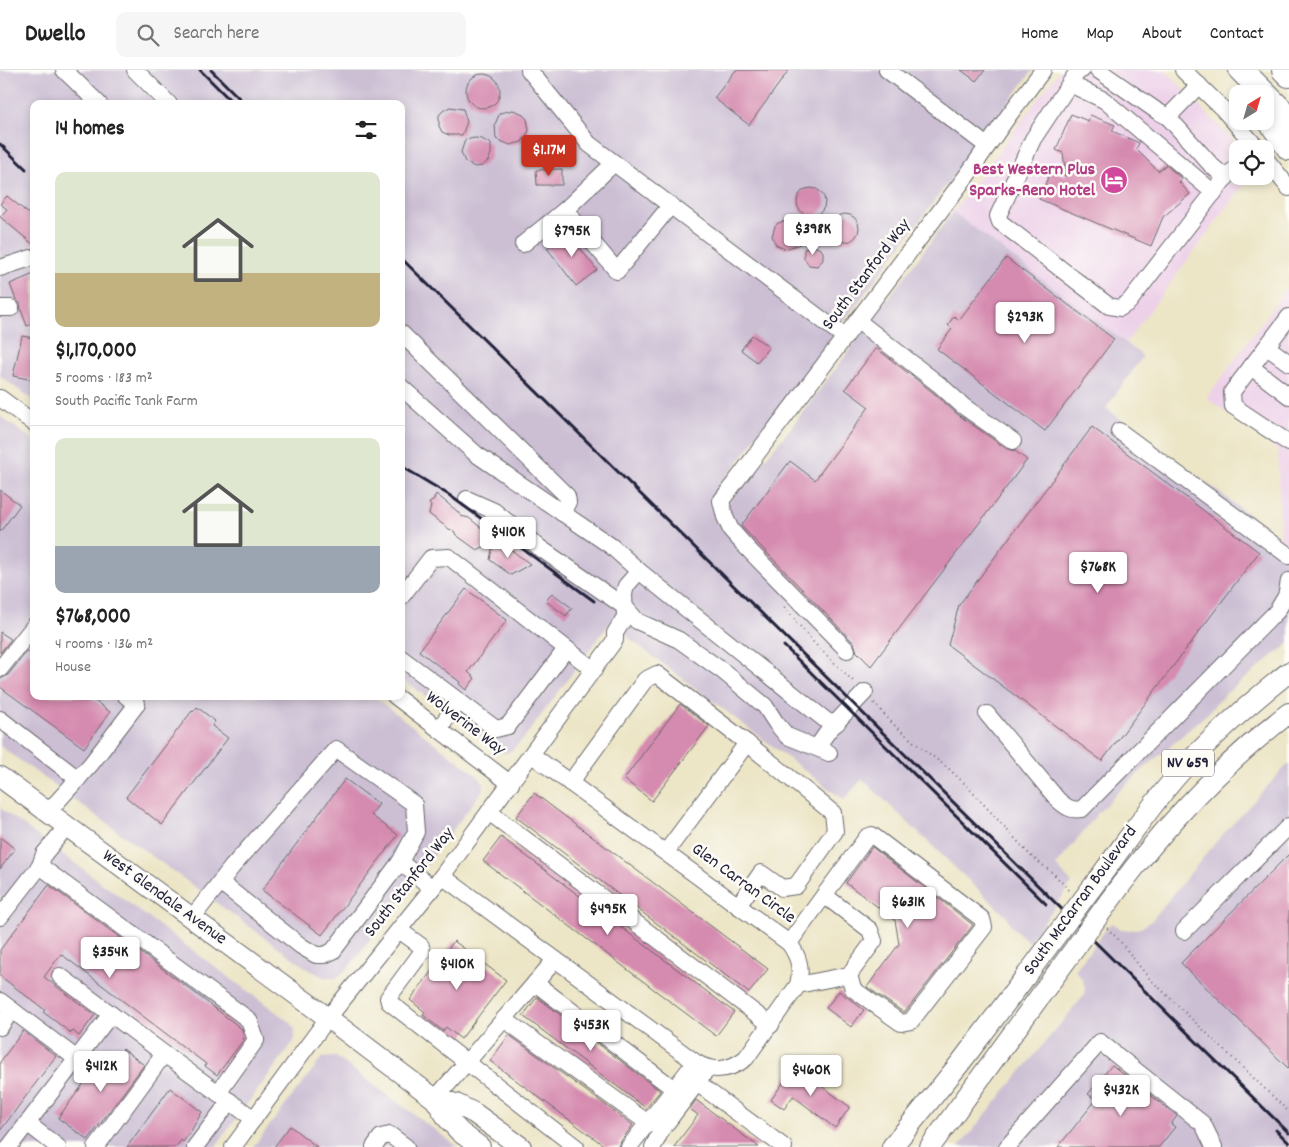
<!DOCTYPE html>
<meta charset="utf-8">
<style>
:root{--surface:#fff;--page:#f6f6f6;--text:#222;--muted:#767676;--line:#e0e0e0;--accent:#c8321e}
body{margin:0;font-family:Dekko,sans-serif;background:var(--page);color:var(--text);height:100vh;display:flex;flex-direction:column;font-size:19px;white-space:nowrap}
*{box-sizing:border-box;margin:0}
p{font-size:16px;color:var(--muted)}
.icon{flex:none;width:28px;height:28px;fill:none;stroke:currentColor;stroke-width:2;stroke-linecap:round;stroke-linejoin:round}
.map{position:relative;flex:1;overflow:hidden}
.drawer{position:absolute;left:30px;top:30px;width:375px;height:600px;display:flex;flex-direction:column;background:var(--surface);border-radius:10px;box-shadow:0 2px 8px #0003}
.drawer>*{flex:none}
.needle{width:32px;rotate:37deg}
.tools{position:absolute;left:1229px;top:15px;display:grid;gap:10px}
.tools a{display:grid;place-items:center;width:45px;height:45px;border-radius:10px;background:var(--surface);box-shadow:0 2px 8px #0003;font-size:25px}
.price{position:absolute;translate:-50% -42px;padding:0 11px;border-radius:5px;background:#fff;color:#222;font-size:16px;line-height:32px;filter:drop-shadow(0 1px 2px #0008)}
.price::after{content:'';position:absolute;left:50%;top:30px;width:15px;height:11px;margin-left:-8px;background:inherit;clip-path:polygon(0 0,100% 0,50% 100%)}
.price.on{background:var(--accent);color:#fff}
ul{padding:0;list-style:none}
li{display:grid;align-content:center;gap:10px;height:265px;padding:0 25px}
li+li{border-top:1px solid var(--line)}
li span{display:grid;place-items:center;height:155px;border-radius:10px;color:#555}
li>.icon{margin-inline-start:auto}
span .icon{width:90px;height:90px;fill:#fffc;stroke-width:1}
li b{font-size:21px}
h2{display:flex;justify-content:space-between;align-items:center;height:60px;padding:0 25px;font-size:21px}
header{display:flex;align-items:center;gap:30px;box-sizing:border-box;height:70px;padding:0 25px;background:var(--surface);border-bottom:1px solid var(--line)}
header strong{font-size:24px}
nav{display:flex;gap:28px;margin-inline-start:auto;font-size:18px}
.search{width:350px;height:45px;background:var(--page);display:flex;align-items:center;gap:12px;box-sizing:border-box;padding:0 18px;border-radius:10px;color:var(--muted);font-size:19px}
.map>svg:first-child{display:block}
.built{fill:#edd1e9}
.industrial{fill:#ccbfd4}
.building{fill:#d58aaf}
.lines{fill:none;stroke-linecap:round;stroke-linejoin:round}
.minor-casing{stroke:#69666c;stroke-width:18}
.major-casing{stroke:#69666c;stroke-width:22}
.highway-casing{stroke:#69666c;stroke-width:26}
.path{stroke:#69666c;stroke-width:2;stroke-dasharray:1 4;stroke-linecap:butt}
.minor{stroke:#fff;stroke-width:16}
.major{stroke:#fff;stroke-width:20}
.highway{stroke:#fff;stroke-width:24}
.rail{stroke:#22223b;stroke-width:3}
.major-bridge-casing{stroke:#69666c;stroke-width:22;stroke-linecap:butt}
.major-bridge{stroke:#fff;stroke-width:20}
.labels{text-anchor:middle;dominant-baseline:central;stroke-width:5;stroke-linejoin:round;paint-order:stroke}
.shield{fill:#fdfcf7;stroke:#646373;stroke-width:1}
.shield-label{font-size:16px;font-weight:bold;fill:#22223b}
.hotel-label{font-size:18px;font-weight:bold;fill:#b23c85;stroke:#fdfcf7;text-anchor:end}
.street-label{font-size:18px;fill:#22223b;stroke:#fdfcf7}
</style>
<header>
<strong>Dwello</strong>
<div class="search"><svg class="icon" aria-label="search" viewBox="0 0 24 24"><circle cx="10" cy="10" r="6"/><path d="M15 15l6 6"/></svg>Search here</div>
<nav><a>Home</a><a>Map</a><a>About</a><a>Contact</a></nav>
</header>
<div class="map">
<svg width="1289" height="1077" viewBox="0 0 1289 1077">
<rect width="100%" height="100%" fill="#fdfcf7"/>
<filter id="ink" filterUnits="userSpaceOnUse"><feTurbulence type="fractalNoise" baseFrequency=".02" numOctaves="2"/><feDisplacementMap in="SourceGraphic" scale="10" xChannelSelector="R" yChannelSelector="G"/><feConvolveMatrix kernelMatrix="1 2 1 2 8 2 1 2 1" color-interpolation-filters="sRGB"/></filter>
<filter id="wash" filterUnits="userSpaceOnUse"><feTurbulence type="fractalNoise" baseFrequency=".0096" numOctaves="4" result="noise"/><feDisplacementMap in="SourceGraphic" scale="20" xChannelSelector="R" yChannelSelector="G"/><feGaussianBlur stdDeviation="1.12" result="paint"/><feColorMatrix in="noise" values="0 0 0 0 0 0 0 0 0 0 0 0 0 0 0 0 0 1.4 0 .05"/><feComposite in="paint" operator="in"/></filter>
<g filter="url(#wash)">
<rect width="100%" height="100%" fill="#ece5c6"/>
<g class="built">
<polygon points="1060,0 1165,0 1241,79 1238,79 1238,106 1250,106 1125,274 953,142"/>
<polygon points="1289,215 1289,478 1280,468 1278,381 1207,328"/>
</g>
<g class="industrial">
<polygon points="0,0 1033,0 713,425 726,435 791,358 953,142 1143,286 1106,338 1280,468 1289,478 1289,573 1223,626 1208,643 1122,718 1097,744 1056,796 1072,813 1029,872 1011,856 1006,846 862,709 844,730 630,569 612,550 524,668 512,680 506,683 501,682 401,608 401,34 34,34 34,331 0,306"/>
<polygon points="0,346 34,371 34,626 373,626 478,706 484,714 484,718 392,842 347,899 337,908 325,908 308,899 0,676"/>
<polygon points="1289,693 1289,1077 959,1077 1085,924 1085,918 1082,909 1075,900 1111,853 1121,859 1130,860 1141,858 1152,850 1216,772"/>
<polygon points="0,738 291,953 295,960 294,971 215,1077 0,1077"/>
<polygon points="336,987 458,1077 253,1077 322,988"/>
</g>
<g id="blocks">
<g class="building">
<polygon points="736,0 789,0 749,55 714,28"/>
<polygon points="961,0 985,0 976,11"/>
<circle cx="483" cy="21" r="17"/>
<polygon points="450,37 463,39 467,52 462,65 449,65 442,62 439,56 439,45 444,40"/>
<polygon points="513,40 521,43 527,49 529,61 522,72 510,75 496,69 495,54 500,43"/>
<polygon points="1071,44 1088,51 1090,45 1115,55 1112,61 1139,73 1136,79 1158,101 1166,95 1182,109 1179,112 1190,124 1163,147 1151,176 1039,129 1051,100 1066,106 1063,83 1056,80"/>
<polygon points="475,68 482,69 491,74 491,84 488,91 482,96 475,97 465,92 461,82 465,70"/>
<polygon points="562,99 562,115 537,115 536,100"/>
<circle cx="811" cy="132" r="14"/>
<polygon points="7,126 34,148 34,175 0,147 7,139 0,134"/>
<circle cx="845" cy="158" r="14"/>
<polygon points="788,150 795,153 800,159 800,174 785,179 776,175 772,166 775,156 778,153"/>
<polygon points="570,161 579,171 576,173 597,200 576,216 547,178"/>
<polygon points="813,176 821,179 823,182 823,190 817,196 809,195 804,188 804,179"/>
<polygon points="1006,188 1114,269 1045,361 937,279 952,259 948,255 954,246 959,250"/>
<polygon points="34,204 34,253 27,256 21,240 20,233 16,230 10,214"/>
<polygon points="752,265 769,277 757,292 741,280"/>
<polygon points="22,266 34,268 34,310 13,306"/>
<polygon points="876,278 935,324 957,344 1007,379 1015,381 1027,390 871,596 857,582 854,573 741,456 790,391 815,410 869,337 845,319"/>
<polygon points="1092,357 1259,482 1102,691 948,575 959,535"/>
<polygon points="0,420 20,435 0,462"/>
<polygon points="436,424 457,441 461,446 469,448 489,464 485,476 477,480 456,465 454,461 449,459 429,444 431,436 429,433 433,431"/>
<polygon points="502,473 530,494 511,505 490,490 492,479"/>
<polygon points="466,519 507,550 468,602 475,608 466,620 459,614 460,612 419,581"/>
<polygon points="552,523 572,538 566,546 546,531"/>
<polygon points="0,562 11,569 0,583"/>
<polygon points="27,581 34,586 34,626 88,626 110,642 84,678 0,617 0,609 8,605"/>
<polygon points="680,634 709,656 652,731 624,709"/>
<polygon points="197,637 215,651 212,656 228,668 162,755 147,743 147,744 126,727 192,641 193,642"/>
<polygon points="345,709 379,734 371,745 398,765 322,865 262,820"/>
<polygon points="534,723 768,899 749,923 516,747"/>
<polygon points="0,767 15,779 0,799"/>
<polygon points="501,767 734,942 716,966 483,791"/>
<polygon points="872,777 973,855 905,942 903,942 867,917 899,874 895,850 846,813"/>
<polygon points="1289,784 1289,999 1181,893"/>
<polygon points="49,815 187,917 242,959 244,969 217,1005 205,996 206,994 61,884 44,907 95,945 79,966 73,961 71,963 43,942 45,940 0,906 0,880"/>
<polygon points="454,871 506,910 461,969 446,957 443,961 423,945 425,942 410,930"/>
<polygon points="839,921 864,940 851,957 826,938"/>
<polygon points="537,927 660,1021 646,1038 523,946"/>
<polygon points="23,961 56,986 0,1061 0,992"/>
<polygon points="509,965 633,1055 621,1071 619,1077 606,1077 490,991"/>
<polygon points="123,979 144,995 88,1070 58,1048 108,981 117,987"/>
<polygon points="1112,995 1177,1046 1171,1054 1175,1057 1159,1077 1058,1077 1096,1030 1088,1024"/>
<polygon points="794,997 796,997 850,1037 835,1058 793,1026 784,1039 771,1030"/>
<polygon points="170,1018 202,1042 191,1061 183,1072 181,1070 176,1077 127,1077"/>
<polygon points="696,1030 759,1077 674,1077 698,1045 690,1039"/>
<polygon points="290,1056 317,1077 274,1077"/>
</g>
</g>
</g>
<g filter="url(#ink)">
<use href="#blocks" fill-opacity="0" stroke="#69666c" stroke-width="1"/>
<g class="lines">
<g class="minor-casing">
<g id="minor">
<polyline points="64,0 99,34"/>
<polyline points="135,0 169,34"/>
<polyline points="529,0 589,74 845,267"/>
<polyline points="887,0 987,76"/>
<polyline points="1082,0 1078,1 1033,69 998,146 1000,152 1109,236 1120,238 1129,232 1228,104 1238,97"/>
<polyline points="1098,0 1157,41 1168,47 1199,15"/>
<polyline points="1183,0 1223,39 1258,79"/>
<polyline points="1070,14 1104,30 1214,123"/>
<polyline points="1168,47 1212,96 1226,108"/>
<polyline points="1265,88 1289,118"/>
<polyline points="614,93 565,140 617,201 671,135"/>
<polyline points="523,174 565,140"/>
<polyline points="0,198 31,188"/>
<polyline points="0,238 11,238"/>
<polyline points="1289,247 1232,322 1233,336 1289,373"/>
<polyline points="858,251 941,316 963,336 1013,371"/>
<polyline points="401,263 567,426 568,432 562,443"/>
<polyline points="1267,277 1289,293"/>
<polyline points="1251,297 1289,326"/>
<polyline points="401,317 476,384 611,476 639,501 809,637 828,652 837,653"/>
<polyline points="0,328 34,353"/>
<polyline points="1119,361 1289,486"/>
<polyline points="467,429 494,441 540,478 625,537 637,551 679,570 724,602 765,636 776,653 787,666 829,683"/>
<polyline points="401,527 431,488 449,487 594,600"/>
<polyline points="847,580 747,478 731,460 725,447 721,431 968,104 1009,45 1043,0"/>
<polyline points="401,588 496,659 508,656 566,579"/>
<polyline points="0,599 34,556"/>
<polyline points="395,626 511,714"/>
<path d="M987,644L1058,730C1066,737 1071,741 1082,739L1277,541L1286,526L1289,511"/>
<polyline points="0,649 78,709"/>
<polyline points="439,659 459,631"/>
<polyline points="817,677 829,660 865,622"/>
<polyline points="570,713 645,610 657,604 747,673 833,743 835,761 796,816 782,818 761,803 738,836"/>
<polyline points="48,742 91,694 137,634 126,626"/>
<polyline points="489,742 771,955"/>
<polyline points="67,756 44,784 40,796 249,950 256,970 218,1023"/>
<polyline points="666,782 747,673"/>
<path d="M442,806L695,992C713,1003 729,1001 746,988L798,915C802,898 799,887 789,873L532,685"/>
<polyline points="220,812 301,876 316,885 324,885 333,881 400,792"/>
<polyline points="0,847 40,796"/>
<polyline points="192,848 232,797 336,679 414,734 416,762 400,792 432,818"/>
<polyline points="399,860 421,876 422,882 388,928 389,932 576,1077"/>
<polyline points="1184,861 1289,756"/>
<polyline points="789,873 867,767 872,765 982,849 984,857 911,951 901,953 853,919 849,905 874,871 870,860 824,825"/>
<polyline points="60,906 167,986 254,1049"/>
<polyline points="535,913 674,1019"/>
<polyline points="798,915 849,905"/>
<polyline points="0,931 77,989"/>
<polyline points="504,949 648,1053"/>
<polyline points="0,957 12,940"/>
<polyline points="697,1013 784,1077"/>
<polyline points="435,1029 555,890"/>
<polyline points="27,1053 58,1077"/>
<polyline points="9,1077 111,944"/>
<polyline points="96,1077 164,984"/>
<polyline points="195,1077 230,1031"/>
<polyline points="233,1077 328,948 442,806 615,570 615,563 625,547 624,524 626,516 639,501"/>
<polyline points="374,1077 381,1067 390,1065 406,1077"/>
<polyline points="629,1077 695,992"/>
<polyline points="653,1077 662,1059 703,1005"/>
<polyline points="1007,1077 1100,972 1203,1054 1214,1077"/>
</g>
</g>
<g class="major-casing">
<g id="major">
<polyline points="0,707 328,948 435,1029 448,1049 460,1062 480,1077"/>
<path d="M1105,800C1130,766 1154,731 1182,700C1214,664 1251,632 1289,602"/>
<path d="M1121,815C1170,750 1224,693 1289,643"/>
<polyline points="435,1029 456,1034 474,1043 521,1077"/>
<polyline points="892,1077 961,992 1026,906"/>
<polyline points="930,1077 1043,922"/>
</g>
</g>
<g class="highway-casing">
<g id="highway">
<polyline points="1241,0 1289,48"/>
<polyline points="1284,0 1289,5"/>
<polyline points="1265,44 1289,78"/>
</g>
</g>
<g class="path">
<polyline points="784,537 814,573 855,613"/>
<polyline points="874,633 893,654 914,672 948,698 965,714 1031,786 1054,804 1070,821"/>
<polyline points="1107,858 1119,870 1148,907 1289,1042"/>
</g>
<use href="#minor" class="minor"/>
<use href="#major" class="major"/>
<use href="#highway" class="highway"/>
<g class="rail">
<polyline points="200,0 234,34"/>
<polyline points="211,0 245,34"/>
<polyline points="0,74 26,99"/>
<polyline points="401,188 1289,1063"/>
<polyline points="401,396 449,425 594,531"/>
<polyline points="784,576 1046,834"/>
<polyline points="1276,1060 1289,1073"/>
</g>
<g class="major-bridge-casing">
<g id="major-bridge">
<polyline points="1026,906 1105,800"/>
<polyline points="1043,922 1121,815"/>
</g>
</g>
<use href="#major-bridge" class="major-bridge"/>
</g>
</g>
<defs>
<g id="hotel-disc" transform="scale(1.4375)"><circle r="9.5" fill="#d1479c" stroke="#fdfcf7"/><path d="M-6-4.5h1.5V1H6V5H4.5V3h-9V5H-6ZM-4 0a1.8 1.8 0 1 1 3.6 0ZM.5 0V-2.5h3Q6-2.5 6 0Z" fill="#fff"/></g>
</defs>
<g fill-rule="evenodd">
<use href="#hotel-disc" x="1114" y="110"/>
</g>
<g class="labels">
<rect class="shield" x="1162" y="679.5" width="52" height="27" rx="4"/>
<g class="shield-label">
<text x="1188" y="693">NV 659</text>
</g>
<g class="hotel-label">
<text x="1095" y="100">Best Western Plus<tspan x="1095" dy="21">Sparks-Reno Hotel</tspan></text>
</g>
<g class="street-label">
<text transform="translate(867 205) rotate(-53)">South Stanford Way</text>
<text transform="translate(465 654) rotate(37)">Wolverine Way</text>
<text transform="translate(410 813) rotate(-52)">South Stanford Way</text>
<text transform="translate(743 814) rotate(36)">Glen Carran Circle</text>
<text transform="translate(164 828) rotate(36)">West Glendale Avenue</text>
<text transform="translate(1081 831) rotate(-54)">South McCarran Boulevard</text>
</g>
</g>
</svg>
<div class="tools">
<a><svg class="needle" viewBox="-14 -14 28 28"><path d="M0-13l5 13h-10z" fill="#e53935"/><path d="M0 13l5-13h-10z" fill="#767676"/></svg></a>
<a><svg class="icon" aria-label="locate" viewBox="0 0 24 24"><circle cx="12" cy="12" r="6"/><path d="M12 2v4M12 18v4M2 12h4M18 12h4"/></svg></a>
</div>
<b class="price on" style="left:549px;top:107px">$1.17M</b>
<b class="price" style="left:813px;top:186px">$398K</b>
<b class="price" style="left:572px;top:188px">$795K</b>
<b class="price" style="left:1025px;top:274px">$293K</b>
<b class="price" style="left:508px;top:489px">$410K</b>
<b class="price" style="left:1098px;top:524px">$768K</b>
<b class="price" style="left:908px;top:859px">$631K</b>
<b class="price" style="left:608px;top:866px">$495K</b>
<b class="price" style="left:110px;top:909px">$354K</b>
<b class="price" style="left:457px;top:921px">$410K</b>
<b class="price" style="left:591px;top:982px">$453K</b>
<b class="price" style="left:101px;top:1023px">$412K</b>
<b class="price" style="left:811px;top:1027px">$460K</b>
<b class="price" style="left:1121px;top:1047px">$432K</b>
<section class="drawer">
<h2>14 homes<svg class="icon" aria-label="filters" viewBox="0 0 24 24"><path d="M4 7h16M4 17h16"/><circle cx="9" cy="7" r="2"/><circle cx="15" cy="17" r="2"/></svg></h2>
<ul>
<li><span style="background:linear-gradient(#dfe7d0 65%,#c2b280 0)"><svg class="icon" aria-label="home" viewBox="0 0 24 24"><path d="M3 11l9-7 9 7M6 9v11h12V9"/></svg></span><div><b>$1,170,000</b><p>5 rooms · 183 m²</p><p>South Pacific Tank Farm</p></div></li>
<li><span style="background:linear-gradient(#dfe7d0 70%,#9aa5b1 0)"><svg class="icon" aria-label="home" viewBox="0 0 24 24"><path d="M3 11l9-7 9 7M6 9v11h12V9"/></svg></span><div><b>$768,000</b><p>4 rooms · 136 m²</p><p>House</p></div></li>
</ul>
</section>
</div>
